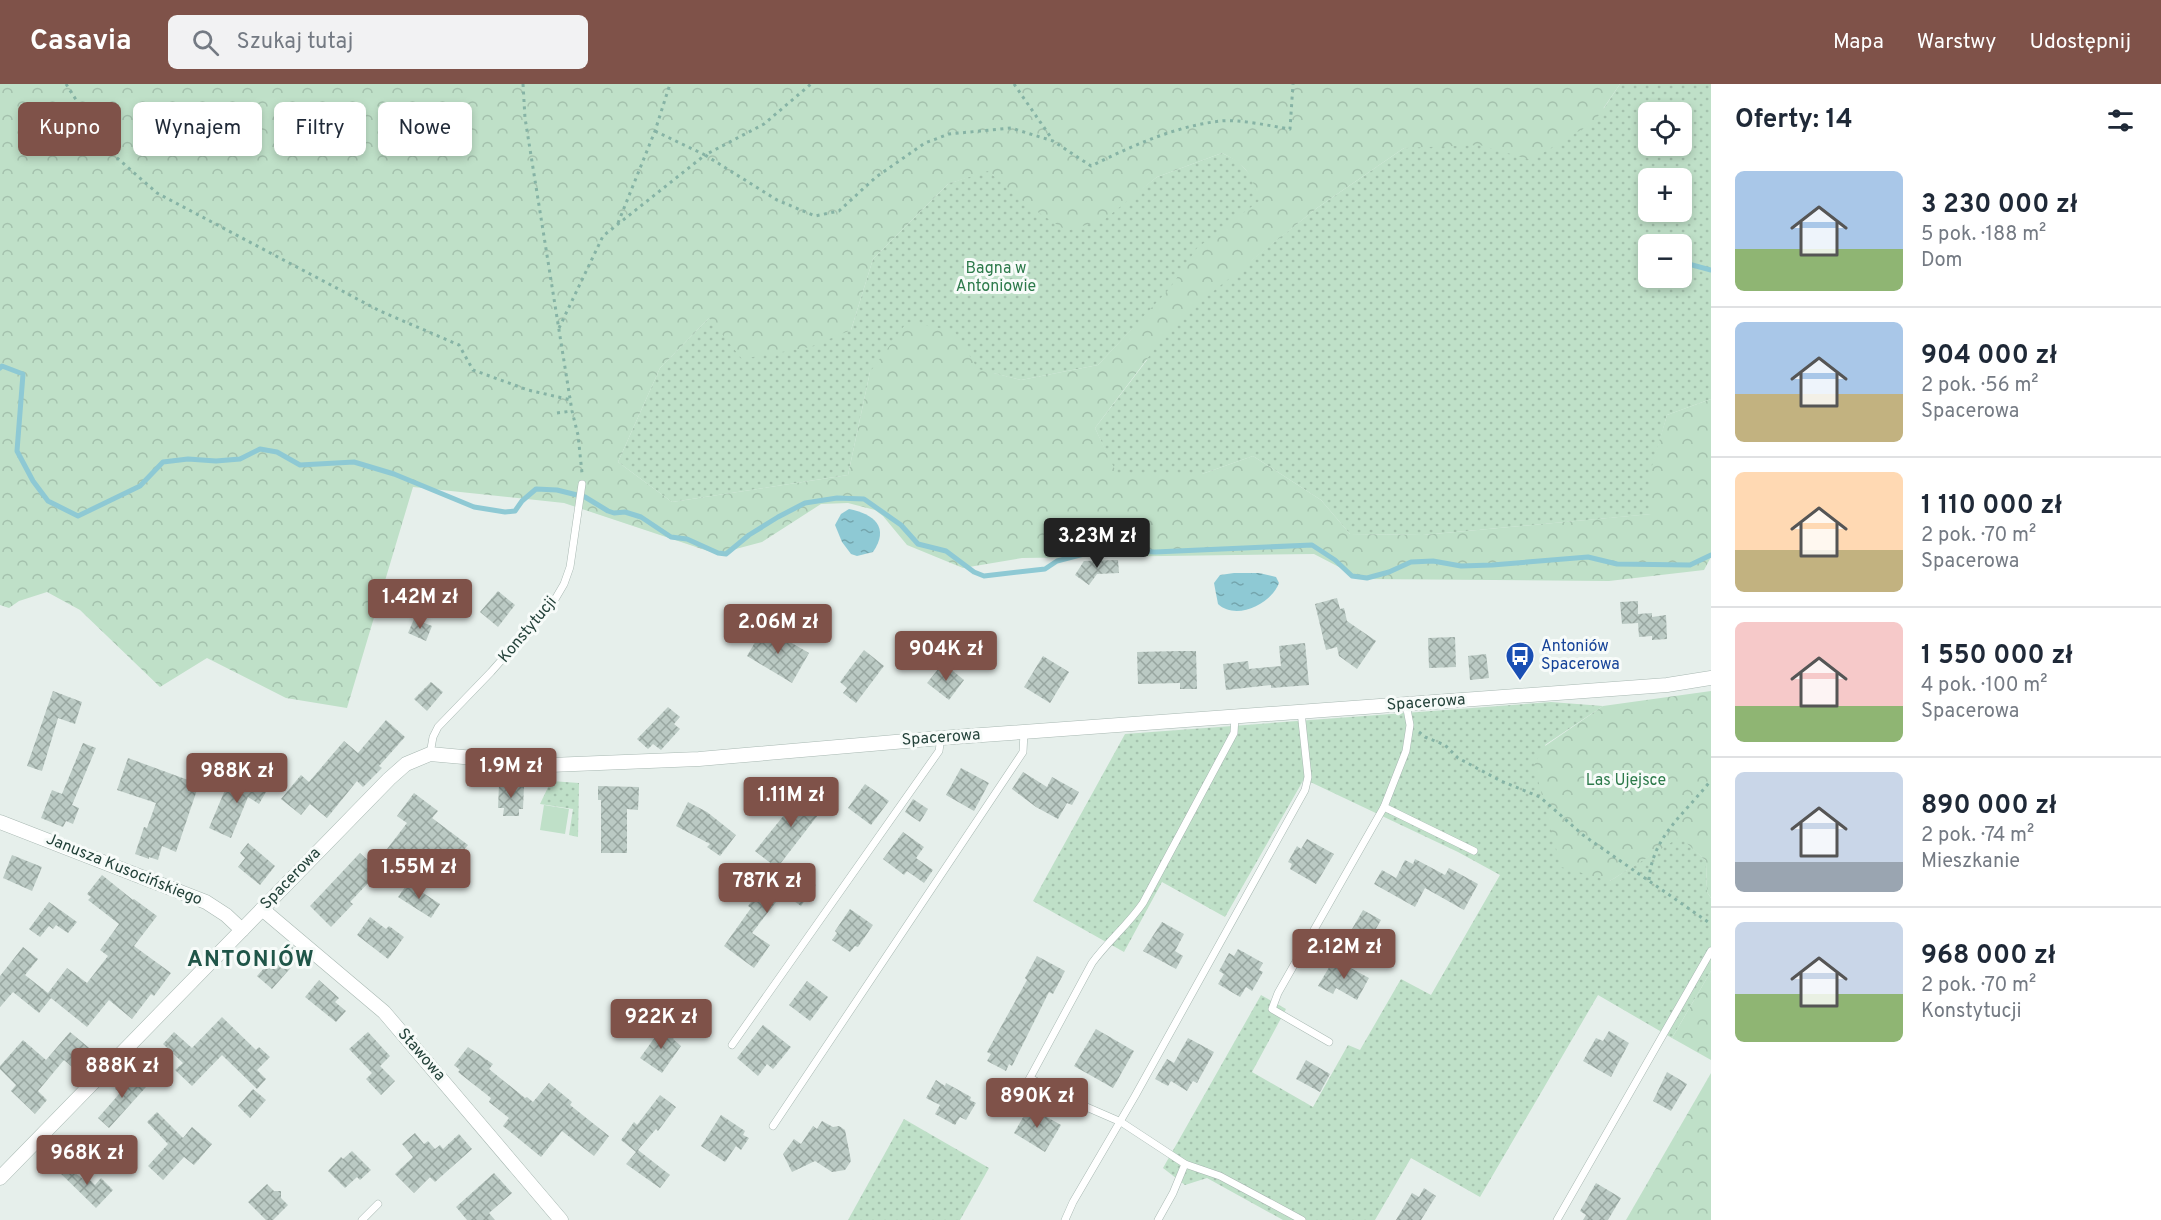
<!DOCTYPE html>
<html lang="pl">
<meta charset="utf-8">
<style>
:root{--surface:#fff;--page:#f2f2f3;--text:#1f2937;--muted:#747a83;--line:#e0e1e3;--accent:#7f5249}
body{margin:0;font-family:Overpass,sans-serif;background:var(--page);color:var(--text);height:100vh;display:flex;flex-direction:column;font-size:22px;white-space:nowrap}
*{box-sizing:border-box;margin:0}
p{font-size:20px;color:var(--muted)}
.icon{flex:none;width:33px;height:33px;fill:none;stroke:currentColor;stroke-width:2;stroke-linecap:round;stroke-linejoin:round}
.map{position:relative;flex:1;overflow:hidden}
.details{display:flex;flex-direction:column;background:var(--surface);width:450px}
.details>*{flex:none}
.top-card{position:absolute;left:18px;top:18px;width:570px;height:54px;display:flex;gap:12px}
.tools{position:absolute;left:1638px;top:18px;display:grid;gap:12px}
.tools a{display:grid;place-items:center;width:54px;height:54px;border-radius:9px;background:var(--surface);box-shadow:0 3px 9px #0003;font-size:30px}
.price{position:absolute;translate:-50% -51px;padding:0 14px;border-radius:6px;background:var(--accent);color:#fff;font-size:20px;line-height:39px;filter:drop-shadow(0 2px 3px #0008)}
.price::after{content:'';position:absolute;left:50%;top:36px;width:18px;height:14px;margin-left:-9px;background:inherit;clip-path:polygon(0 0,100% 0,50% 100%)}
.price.current{background:#222;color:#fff}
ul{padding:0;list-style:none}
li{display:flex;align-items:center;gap:18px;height:150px;padding:0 24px}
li+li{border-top:2px solid var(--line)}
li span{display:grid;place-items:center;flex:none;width:168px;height:120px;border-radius:9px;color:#555}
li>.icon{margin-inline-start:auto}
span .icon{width:72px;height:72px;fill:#fffc;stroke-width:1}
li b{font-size:26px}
h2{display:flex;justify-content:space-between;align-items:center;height:72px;padding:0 24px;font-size:26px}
.tag{padding:0 21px;border-radius:9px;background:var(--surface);box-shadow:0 3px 9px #0003;font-size:21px;line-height:54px}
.tag.current{background:var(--accent);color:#fff}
header{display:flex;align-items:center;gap:36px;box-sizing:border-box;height:84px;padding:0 30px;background:var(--accent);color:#fff}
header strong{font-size:28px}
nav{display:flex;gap:33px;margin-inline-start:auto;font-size:21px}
.search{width:420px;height:54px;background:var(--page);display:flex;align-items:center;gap:15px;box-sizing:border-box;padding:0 21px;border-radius:9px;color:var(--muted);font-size:22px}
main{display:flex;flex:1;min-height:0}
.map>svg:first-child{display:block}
.grass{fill:url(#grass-dots);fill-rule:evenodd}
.forest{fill:url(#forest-crowns);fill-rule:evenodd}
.garden{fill:#bfe0c8}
.water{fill:url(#water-ripples)}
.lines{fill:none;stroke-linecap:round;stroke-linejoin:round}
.stream{stroke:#8ec9d4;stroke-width:5}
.building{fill:url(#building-cross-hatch)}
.lane-casing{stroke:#a8b8b2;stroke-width:8}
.street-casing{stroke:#a8b8b2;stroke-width:15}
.path{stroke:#86b3a5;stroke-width:3;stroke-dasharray:3 4.5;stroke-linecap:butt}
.lane{stroke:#fff;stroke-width:7}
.street{stroke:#fff;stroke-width:14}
.labels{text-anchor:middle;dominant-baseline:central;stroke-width:6;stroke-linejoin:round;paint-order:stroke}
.park-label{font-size:16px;fill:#2d7a4b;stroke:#f7fbf9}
.street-label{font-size:16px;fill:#24423a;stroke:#f7fbf9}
.transit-label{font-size:16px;fill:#164399;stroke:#f7fbf9;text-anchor:start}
.district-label{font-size:22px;font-weight:bold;letter-spacing:1.5px;fill:#1f5548;stroke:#f7fbf9}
</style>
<header>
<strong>Casavia</strong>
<div class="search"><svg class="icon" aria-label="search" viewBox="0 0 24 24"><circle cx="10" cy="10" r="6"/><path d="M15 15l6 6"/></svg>Szukaj tutaj</div>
<nav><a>Mapa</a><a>Warstwy</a><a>Udostępnij</a></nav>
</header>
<main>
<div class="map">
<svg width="1711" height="1136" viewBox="0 0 1711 1136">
<defs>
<pattern id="grass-dots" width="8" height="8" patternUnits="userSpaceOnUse" patternTransform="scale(1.5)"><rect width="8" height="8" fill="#bfe0c8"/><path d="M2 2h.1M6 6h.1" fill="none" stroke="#a4c1ad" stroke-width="1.8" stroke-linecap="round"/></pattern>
<pattern id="forest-crowns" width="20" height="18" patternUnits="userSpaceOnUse" patternTransform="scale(1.5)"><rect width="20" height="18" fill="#bfe0c8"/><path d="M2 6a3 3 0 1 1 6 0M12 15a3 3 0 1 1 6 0" fill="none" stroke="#a4c1ad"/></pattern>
<pattern id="water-ripples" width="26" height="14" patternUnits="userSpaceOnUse" patternTransform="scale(1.5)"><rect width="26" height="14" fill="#8ec9d4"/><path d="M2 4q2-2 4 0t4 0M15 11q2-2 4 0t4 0" fill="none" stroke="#74a5ad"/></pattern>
<pattern id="building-cross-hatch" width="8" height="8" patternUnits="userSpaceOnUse" patternTransform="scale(1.5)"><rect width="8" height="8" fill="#bbcac4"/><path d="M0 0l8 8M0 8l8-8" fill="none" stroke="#98a6a0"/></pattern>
</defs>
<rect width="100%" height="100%" fill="#e6efeb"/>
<g class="grass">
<path d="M1620,0H1711V315L1667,331L1650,392L1652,430L1423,451L1350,450L1321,416L1253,372L1202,390H1116L1095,344L1147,276L1133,244L1098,281L1021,296L993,289L870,288L848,391L672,418L618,378L660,284L709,234L851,246L873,175L948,100L988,86L994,92L1132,112L1157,93L1222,69L1238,77L1252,93L1310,91L1249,178L1317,124L1404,64L1604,24ZM1648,28H1682V62H1648ZM1648,94H1682V128H1648ZM1648,160H1682V194H1648Z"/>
<polygon points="1551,618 1603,622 1545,661 1610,797 1680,752 1706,777 1707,808 1711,814 1711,887 1672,954 1598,911 1480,1113 1411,1074 1375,1136 1283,1136 1207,1094 1185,1101 1163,1084 1261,911 1286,925 1252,988 1313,1023 1348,961 1360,966 1401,895 1431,911 1500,791 1458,768 1304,695 1225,833 1162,798 1124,868 1033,817 1125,650"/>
<polygon points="551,697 579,699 578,753 569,751 573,725 540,720"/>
<polygon points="904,1035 989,1084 960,1136 848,1136"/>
</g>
<g class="forest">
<path d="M0,0H1620L1594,38L1531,76L1480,61L1404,64L1317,124L1175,238L1095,344L1117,390H1202L1253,372L1321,416L1350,450L1423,451L1651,430L1649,392L1667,331L1711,315V473L1704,486L1609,497L1362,495L1314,470L1022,474L963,484L907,461L883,432L875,426L848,419L821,420L762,458L717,470L564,419L413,403L347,624L286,614L207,574L160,603L80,526L47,508L19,517L9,524L0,521ZM1222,69C1247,81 1252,91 1259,117L1197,164L1170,204L1098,281L1021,296L978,285L954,247L907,238L870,288L848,391L672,418L618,378L660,284L709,234L742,275L810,263L851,246L873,175L948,100L988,87L1030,123L1067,147L1105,135L1157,93Z"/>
<polygon points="1711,607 1711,814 1707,808 1706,777 1680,753 1610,797 1561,783 1534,681 1545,662 1603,622"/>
<polygon points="1711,887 1711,976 1672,954"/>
<polygon points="1711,989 1711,1136 1626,1136"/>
</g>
<polygon class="garden" points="544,721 569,725 565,750 540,746"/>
<g class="water">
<path d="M849,425C874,430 890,443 873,468L857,472L851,470L842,458L835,441L841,430Z"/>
<path d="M1234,489H1259L1276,493L1279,499C1271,520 1236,537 1218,520L1214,499L1220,491Z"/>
</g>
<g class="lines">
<g class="stream">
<polyline points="1685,179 1711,186"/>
<polyline points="0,284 2,282 23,290 17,367 33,397 48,417 78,432 140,402 163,378 188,375 216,377 240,375 260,365 277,368 300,381 354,378 394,390 474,423 505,428 515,427 522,417 536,405 557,406 585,413 608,427 614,429 625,428 641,433 671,453 687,455 718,469 726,470 749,451 778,433 805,419 837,414 864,415 901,441 918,460 946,467 974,488 984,492 1045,485 1057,477 1103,465 1155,468 1312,461 1335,476 1352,492 1367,494 1389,488 1411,478 1433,477 1461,482 1492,481 1588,473 1617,480 1690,481 1711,471"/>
</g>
</g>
<g class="building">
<polygon points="1118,476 1119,489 1097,490 1089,501 1075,491 1084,477"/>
<polygon points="498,507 515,521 498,543 480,528"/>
<polygon points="1337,514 1340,525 1344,524 1347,537 1376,557 1357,585 1339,572 1337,563 1326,566 1315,520"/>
<polygon points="1638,517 1638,530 1652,529 1652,533 1666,531 1667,555 1652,556 1652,552 1639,553 1638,539 1622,540 1620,518"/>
<polygon points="414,535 432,542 426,557 408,549"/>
<polygon points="764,543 809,569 792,599 747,572"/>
<polygon points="1455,553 1456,583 1429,584 1428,554"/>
<polygon points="1305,559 1309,601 1271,604 1271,601 1226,606 1223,580 1248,577 1249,585 1281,582 1279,562"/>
<polygon points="864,566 884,582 856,619 843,609 847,604 840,598"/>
<polygon points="1179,567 1196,567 1197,605 1180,605 1180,599 1138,600 1137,568"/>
<polygon points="1486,570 1489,594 1470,596 1468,572"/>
<polygon points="1043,572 1069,588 1050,619 1024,603"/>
<polygon points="943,579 964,596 949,616 927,599"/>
<polygon points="431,598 443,608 427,627 414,615"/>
<polygon points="53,607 82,618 75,640 58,634 42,687 27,682"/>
<polygon points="668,623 680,633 674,640 680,645 661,666 653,660 648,665 637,655"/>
<polygon points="386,636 405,653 379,682 382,684 363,703 357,697 327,734 310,720 301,731 281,715 301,691 309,698 344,657 358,669"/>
<polygon points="83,659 96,664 72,721 79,724 73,740 66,737 63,743 41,734 52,706 62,710"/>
<polygon points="128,674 199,700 176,768 162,762 158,776 149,773 149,775 135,770 144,743 147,744 156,719 117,706"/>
<polygon points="961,684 989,699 974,727 946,711"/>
<polygon points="246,687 270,701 259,720 248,713 231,754 209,744 225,706 234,710"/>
<polygon points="1023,688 1047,703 1052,693 1079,708 1072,721 1067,719 1058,735 1036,723 1012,705"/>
<polygon points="499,700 524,701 523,725 519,725 519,732 503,732 504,724 498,724"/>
<polygon points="865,700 889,717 871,741 848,724"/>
<polygon points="598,702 639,703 638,726 627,725 627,769 601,769 601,716 598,716"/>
<polygon points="811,705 828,718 777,784 755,767 802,709 806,712"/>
<polygon points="414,709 438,727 432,734 468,761 455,777 447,770 439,782 424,772 410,791 393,777 374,797 372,795 350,818 353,820 331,843 310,822 360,769 374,782 407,739 397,732"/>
<polygon points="913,715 928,725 920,738 905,728"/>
<polygon points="688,718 707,728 736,751 720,772 707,763 710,760 676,742"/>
<polygon points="903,748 924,763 916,774 933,786 924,799 907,787 904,791 883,775"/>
<polygon points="1307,755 1334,770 1316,800 1290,785 1292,780 1288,778 1297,762 1301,765"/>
<polygon points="248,759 275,782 260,801 238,783 245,774 240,769"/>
<polygon points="12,771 42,783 32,807 3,794"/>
<polygon points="1415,775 1445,791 1449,784 1478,800 1464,826 1425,804 1415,823 1374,800 1382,786 1396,794 1405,776 1413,780"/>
<polygon points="788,780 816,801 801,822 783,809 752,849 770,861 754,884 724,862 751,824 748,822 760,806 766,810"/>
<polygon points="102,791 133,816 134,815 157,832 134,862 171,889 154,912 151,910 132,935 109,916 87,943 51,914 39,929 13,908 0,923 0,892 23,863 38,875 25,891 48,909 67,884 87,899 108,872 100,866 119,840 88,816 91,813 87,810"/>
<polygon points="408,799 440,820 431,834 398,813"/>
<polygon points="49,818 77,838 68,849 56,841 53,845 49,842 40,853 29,845"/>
<polygon points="850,825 873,841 858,863 855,862 850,868 832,856 837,849 835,847"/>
<polygon points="1363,826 1381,836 1366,862 1348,852"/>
<polygon points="370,833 386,845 389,842 404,853 388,875 357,851"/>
<polygon points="1162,838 1184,850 1175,867 1183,872 1176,885 1143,867"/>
<polygon points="287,858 302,871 272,905 257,892"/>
<polygon points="1238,865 1263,879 1259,886 1263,888 1252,907 1246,903 1240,913 1218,900 1224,890 1219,887 1229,869 1234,872"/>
<polygon points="1037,872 1065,887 1053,910 1049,908 1012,982 1009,980 1006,987 987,977 991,970 987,968 1027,896 1025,894"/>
<polygon points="1334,875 1369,894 1357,916 1336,904 1333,910 1318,902"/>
<polygon points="319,896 339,914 335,918 346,927 336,938 305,913"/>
<polygon points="807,897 828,913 810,937 789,921"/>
<polygon points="222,933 256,966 259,963 270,973 257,986 266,995 257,1005 222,971 192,1002 175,986 183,979 163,960 174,948 192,964"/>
<polygon points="763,941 791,963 773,985 767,980 758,992 737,974"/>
<polygon points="663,942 676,951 673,955 681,962 662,989 640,974"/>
<polygon points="1096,945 1134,967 1113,1004 1074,982"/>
<polygon points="1609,947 1629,959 1611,993 1583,977 1596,954 1603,957"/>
<polygon points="70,948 94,968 78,988 64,976 38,1007 47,1016 35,1030 11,1007 16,1001 0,985 0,982 23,956 46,976"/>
<polygon points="368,948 390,972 380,982 395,997 381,1011 366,995 372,989 349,965"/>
<polygon points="1188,954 1214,968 1197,999 1193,997 1187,1007 1171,997 1168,1002 1155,995 1167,975 1174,979"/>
<polygon points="468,963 493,980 489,985 525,1014 527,1013 533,1018 549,999 572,1018 570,1021 609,1052 594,1072 562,1047 541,1073 503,1042 509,1034 489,1018 491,1014 458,988 460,986 454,981"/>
<polygon points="1306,976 1330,990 1320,1008 1296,995"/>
<polygon points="130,988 146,1003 109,1044 98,1034 120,1009 115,1005"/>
<polygon points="1667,988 1687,1000 1671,1027 1653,1017"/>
<polygon points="936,996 945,1002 946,999 971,1013 970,1016 976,1019 966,1036 960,1033 955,1041 935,1030 940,1021 926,1014"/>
<polygon points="253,1005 266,1016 250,1034 238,1022"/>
<polygon points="660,1011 676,1023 658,1047 656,1045 638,1066 670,1091 660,1104 626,1080 636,1068 621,1056 634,1038 637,1041"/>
<polygon points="1029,1023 1061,1041 1045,1068 1014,1049"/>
<polygon points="157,1028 183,1054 192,1043 212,1060 194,1081 184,1073 163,1096 148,1082 168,1060 147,1038"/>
<polygon points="721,1031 745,1047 743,1051 749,1054 741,1066 736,1062 725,1078 701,1062"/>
<polygon points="822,1037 833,1043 839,1042 845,1046 851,1077 845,1086 832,1088 815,1077 792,1088 783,1070 794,1055 801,1060 813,1042 817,1045"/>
<polygon points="415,1049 424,1060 428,1057 435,1065 440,1061 443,1065 459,1050 472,1065 435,1098 430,1093 414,1109 395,1090 413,1073 402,1060"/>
<polygon points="352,1067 371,1086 360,1096 357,1093 345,1104 328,1087 341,1073 343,1075"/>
<polygon points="61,1079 86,1097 88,1094 95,1101 101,1094 113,1106 96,1124 56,1085"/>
<polygon points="494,1089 512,1109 489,1129 495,1136 467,1136 456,1123"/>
<polygon points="1596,1099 1621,1114 1608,1136 1583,1136 1586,1131 1580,1127"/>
<polygon points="267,1100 274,1107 281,1107 281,1114 288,1121 273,1136 266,1136 248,1118"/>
<polygon points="1424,1104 1436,1112 1421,1136 1396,1136 1412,1109 1419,1113"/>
</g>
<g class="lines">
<g class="lane-casing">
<g id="lane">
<polyline points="430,670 433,653 438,643 491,588 554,517 564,500 570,483 582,400"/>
<polyline points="1384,723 1474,767"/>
<polyline points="1329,958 1272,925 1278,909 1384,723 1406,667 1410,641 1406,620"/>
<polyline points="732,961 939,667 941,654"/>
<polyline points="1030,994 1068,1015 1121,1038 1185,1080 1173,1109 1158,1136"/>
<path d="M1018,1016L1092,879C1108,857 1128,841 1143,819L1234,649L1235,633"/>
<polyline points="773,1042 1023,668 1024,648"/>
<polyline points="1185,1080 1220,1092 1302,1136"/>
<polyline points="362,1136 378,1120"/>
<polyline points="1065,1136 1073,1118 1135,1012 1305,706 1308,693 1301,628"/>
<polyline points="1557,1136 1711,867"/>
</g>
</g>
<g class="street-casing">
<g id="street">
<polyline points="0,738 206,818 226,831 242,846"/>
<polyline points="262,825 384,928 561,1136"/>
<polyline points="0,1094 389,695 406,680 430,670 550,681 699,675 941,654 1667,601 1711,594"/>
</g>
</g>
<g class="path">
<polyline points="66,0 108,66 157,109 380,227 459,261 473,286 528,306 571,316"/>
<polyline points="523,0 525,34 572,327 578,351 582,389"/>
<polyline points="1014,0 1052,55"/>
<polyline points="655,47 705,71 764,40 811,0"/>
<polyline points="618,139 655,47 670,0"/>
<path d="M559,244L603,152L705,71L777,116L815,132L839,127L876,93L925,59L949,50L1011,44L1053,57L1091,82C1132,62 1175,42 1221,37C1239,35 1271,42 1290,45L1293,0"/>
<polyline points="557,329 572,327"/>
<polyline points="1419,648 1425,653 1445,661 1458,674 1501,697 1540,713 1583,751 1711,840"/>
<path d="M1649,796C1652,752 1686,729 1711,696"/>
</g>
<use href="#lane" class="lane"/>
<use href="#street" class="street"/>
</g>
<defs>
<g id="bus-pin" transform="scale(1.5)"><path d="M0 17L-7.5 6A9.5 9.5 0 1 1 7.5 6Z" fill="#1a4fb4" stroke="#f7fbf9"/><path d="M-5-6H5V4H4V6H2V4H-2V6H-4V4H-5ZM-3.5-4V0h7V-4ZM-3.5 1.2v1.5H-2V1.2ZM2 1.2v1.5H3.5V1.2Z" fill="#fff"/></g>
</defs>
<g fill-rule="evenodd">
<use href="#bus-pin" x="1520" y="572"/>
</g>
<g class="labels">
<g class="park-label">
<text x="996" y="185">Bagna w<tspan x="996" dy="18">Antoniowie</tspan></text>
<text x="1626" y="697">Las Ujejsce</text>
</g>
<g class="street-label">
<text transform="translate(528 546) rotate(-50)">Konstytucji</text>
<text transform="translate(1426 619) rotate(-4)">Spacerowa</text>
<text transform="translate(941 654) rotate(-4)">Spacerowa</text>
<text transform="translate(124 786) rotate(22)">Janusza Kusocińskiego</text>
<text transform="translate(291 795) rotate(-46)">Spacerowa</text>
<text transform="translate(421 971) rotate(49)">Stawowa</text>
</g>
<g class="transit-label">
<text x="1541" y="563">Antoniów<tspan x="1541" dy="18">Spacerowa</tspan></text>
</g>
<g class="district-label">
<text x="251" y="876">ANTONIÓW</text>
</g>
</g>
</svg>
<div class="tools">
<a><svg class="icon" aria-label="locate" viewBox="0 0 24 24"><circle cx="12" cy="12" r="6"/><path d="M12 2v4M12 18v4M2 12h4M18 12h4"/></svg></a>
<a>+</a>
<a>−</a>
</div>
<b class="price current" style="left:1097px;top:485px">3.23M zł</b>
<b class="price" style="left:420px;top:546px">1.42M zł</b>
<b class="price" style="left:778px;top:571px">2.06M zł</b>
<b class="price" style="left:946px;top:598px">904K zł</b>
<b class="price" style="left:511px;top:715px">1.9M zł</b>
<b class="price" style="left:237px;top:720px">988K zł</b>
<b class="price" style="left:791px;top:744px">1.11M zł</b>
<b class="price" style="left:419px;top:816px">1.55M zł</b>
<b class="price" style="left:767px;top:830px">787K zł</b>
<b class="price" style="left:1344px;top:896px">2.12M zł</b>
<b class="price" style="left:661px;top:966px">922K zł</b>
<b class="price" style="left:122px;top:1015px">888K zł</b>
<b class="price" style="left:1037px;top:1045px">890K zł</b>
<b class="price" style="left:87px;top:1102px">968K zł</b>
<div class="top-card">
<a class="tag current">Kupno</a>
<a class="tag">Wynajem</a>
<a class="tag">Filtry</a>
<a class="tag">Nowe</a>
</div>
</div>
<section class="details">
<h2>Oferty: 14<svg class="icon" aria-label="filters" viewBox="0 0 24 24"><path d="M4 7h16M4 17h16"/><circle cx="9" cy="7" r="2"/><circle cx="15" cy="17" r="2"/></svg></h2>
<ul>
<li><span style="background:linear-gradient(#a9c7e8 65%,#8fb573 0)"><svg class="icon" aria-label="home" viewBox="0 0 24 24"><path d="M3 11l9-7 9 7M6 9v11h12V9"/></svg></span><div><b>3 230 000 zł</b><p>5 pok. · 188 m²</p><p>Dom</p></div></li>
<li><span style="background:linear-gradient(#a9c7e8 60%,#c2b280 0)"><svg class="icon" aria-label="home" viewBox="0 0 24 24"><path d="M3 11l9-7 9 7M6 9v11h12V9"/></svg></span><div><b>904 000 zł</b><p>2 pok. · 56 m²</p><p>Spacerowa</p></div></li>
<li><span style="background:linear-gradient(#ffd9b3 65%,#c2b280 0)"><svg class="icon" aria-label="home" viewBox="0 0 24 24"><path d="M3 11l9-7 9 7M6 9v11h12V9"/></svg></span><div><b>1 110 000 zł</b><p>2 pok. · 70 m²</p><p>Spacerowa</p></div></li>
<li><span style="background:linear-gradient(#f6c9c9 70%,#8fb573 0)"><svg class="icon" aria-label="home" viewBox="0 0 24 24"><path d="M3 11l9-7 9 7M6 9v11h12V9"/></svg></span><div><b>1 550 000 zł</b><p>4 pok. · 100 m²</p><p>Spacerowa</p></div></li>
<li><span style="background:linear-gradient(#c9d6e8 75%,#9aa5b1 0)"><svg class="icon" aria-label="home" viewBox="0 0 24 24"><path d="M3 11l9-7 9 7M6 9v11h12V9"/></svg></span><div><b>890 000 zł</b><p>2 pok. · 74 m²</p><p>Mieszkanie</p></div></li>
<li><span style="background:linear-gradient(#c9d6e8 60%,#8fb573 0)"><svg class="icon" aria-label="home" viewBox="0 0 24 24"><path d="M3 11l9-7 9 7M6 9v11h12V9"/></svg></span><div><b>968 000 zł</b><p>2 pok. · 70 m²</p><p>Konstytucji</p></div></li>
</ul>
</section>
</main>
